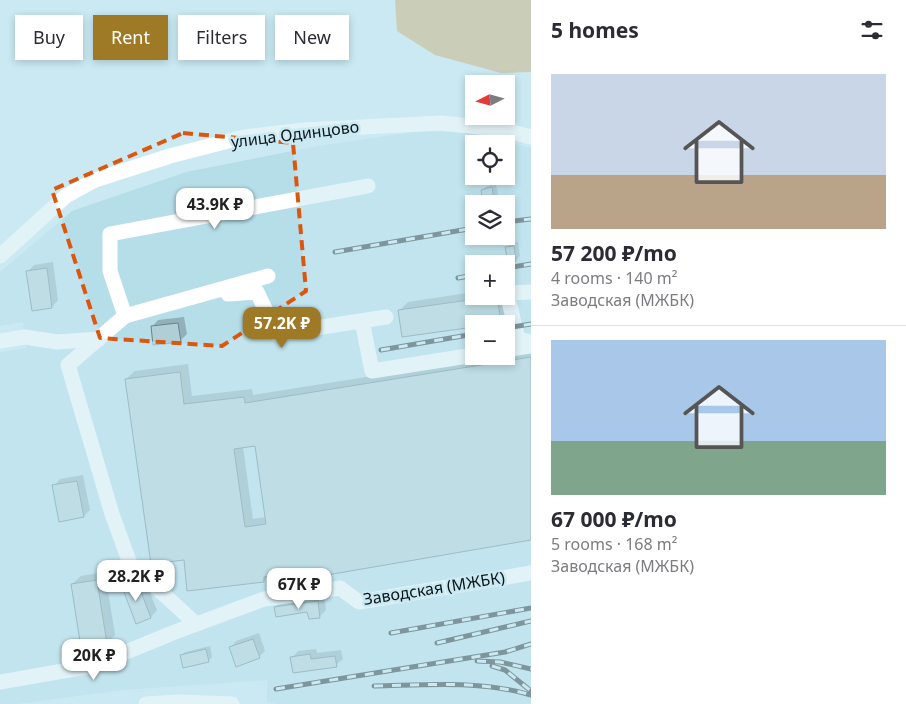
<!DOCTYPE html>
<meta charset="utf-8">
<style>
:root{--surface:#fff;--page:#f7f7f7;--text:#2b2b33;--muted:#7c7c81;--line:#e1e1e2;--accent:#9e7926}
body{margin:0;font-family:"Noto Sans",sans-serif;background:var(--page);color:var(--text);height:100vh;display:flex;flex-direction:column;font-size:19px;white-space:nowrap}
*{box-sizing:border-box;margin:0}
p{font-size:16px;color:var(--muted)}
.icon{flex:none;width:28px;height:28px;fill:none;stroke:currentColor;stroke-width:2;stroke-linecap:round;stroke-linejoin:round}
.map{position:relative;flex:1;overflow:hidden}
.sheet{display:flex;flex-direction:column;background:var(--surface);width:375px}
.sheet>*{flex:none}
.guide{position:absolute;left:15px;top:15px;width:440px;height:45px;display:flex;gap:10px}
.needle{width:32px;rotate:264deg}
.tools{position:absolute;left:465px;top:75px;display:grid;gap:10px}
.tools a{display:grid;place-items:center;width:50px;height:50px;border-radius:0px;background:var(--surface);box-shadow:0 2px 8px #0003;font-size:25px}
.price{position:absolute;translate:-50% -42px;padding:0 11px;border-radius:10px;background:#fff;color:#222;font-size:16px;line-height:32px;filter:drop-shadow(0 1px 2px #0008)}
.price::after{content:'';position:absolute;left:50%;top:30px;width:15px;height:11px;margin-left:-8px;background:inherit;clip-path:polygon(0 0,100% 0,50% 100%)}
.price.on{background:var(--accent);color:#fff}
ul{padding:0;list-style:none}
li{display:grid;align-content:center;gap:10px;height:265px;padding:0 20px}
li+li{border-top:1px solid var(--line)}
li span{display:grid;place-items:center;height:155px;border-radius:0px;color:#555}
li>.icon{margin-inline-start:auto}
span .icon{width:90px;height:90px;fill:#fffc;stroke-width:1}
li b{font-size:21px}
h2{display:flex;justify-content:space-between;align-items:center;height:60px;padding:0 20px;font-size:21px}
.chip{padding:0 18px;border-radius:0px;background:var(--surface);box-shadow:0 2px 8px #0003;font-size:18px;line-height:45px}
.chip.on{background:var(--accent);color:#fff}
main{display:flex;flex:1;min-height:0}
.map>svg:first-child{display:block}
.built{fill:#b6dee9;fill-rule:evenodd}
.forest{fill:#cbad71}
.shadow{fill:#0003;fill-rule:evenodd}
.building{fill:#afced6;stroke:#67848b;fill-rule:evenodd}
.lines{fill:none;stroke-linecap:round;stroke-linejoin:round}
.minor{stroke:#fff;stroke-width:15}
.rail-casing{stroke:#223033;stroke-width:5}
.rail{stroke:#cae9f2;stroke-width:3;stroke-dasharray:9;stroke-linecap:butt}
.marked{fill:none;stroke:#dd560d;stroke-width:4;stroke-dasharray:10 6;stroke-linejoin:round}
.labels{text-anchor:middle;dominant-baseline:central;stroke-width:5;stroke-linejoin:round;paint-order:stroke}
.street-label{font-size:16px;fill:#0a1518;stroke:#cae9f2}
</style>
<main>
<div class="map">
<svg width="531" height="704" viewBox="0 0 531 704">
<rect width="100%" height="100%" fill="#cae9f2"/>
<path class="built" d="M421,131L473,133L531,148V704H278L267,702V680L123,690L17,704H0V352L26,348L23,322L0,326V272L72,211L186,172L318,146ZM474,144H506V176H474ZM474,204H506V236H474ZM474,264H506V296H474ZM474,324H506V356H474Z"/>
<polygon class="forest" points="395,0 531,0 531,72 501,73 435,55 397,31"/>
<g class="shadow">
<polygon points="496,184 498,194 493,198 482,190 487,186"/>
<polygon points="518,242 520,256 516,260 507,247 511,243"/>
<polygon points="53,262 58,300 52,307 28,271 34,265"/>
<polygon points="474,292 474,296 506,296 509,313 501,322 474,324 399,311 408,302"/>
<polygon points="184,317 187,334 180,341 152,327 158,320"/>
<path d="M531,351V539L333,573L328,579L306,570L270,575L264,581L185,559L126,379L135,371L188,364L192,396L252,389L253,395ZM257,446L266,517L253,519L243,447Z"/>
<polygon points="83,475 90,510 84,516 54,486 60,479"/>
<polygon points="105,572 115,635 107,643 72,584 81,576"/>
<polygon points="139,574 144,578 157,610 151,617 137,622 123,584 129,578"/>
<polygon points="324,595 326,610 320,616 308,610 275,607 282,601"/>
<polygon points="259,633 265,651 259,657 230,648 236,641"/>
<polygon points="210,646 212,657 208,661 181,656 185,652"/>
<polygon points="316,649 317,653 341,650 343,659 336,665 292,658 298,651"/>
</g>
<g class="building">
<polygon points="492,187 494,199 483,201 481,190"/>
<polygon points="514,246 516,261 508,262 505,247"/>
<polygon points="47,268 52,308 32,311 26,271"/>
<polygon points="497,296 501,323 474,324 474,327 402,337 398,310"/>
<polygon points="178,323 181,342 153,345 151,326"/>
<path d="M531,357V540L327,575L328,580L307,583L305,571L264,577V582L187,591L184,560L151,564L125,379L180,372L184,404L244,397L245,403ZM255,446L266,524L245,527L234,449Z"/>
<polygon points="77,481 84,517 59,522 52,485"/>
<polygon points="97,580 107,644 81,648 71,584"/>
<polygon points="132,580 138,584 151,618 136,624 121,584"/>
<polygon points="318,601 320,618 309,619 307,612 276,617 274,607"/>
<polygon points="253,639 260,658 236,667 229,647"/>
<polygon points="206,649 209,662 183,668 180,655"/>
<polygon points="310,654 311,659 335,656 337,667 293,673 290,657"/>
</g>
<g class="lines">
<g class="minor">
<polyline points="0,256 66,196 95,180 170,156 244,137 304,130 441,123 499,129 531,137"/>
<polyline points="531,292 507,293 518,339 531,342"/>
<polyline points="228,294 257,292 277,334 386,317"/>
<polyline points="125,316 110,271 110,234 368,186"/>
<polyline points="362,321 372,371 474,355"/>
<polyline points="0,341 25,337 57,342 99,339"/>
<polyline points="506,350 531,346"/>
<polyline points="196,624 146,578 132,569 112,514 68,365 125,316 268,276"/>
<polyline points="0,682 92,666 175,632 264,599 340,588 359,602 531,573"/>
<polyline points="146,704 179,702 232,704"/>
</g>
<g class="rail-casing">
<g id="rail">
<polyline points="506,222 531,219"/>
<polyline points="335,252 474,228"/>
<polyline points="506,268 531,264"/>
<polyline points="458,278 474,275"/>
<polyline points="506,328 531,324"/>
<polyline points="381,350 474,334"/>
<polyline points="391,633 531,608"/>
<polyline points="437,643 531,621"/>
<polyline points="477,661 500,662 531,669"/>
<polyline points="492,666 505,670 531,691"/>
<path d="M374,686C427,685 480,680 531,695"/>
<polyline points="276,689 505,652 531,644"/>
</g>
</g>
<use href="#rail" class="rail"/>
</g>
<path d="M0 0H531V704H0ZM183,133L293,143L306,291L222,346L100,338L52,190Z" fill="#cae9f2" fill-opacity=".55" fill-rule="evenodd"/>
<path class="marked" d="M183,133L293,143L306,291L222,346L100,338L52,190Z"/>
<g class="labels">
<g class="street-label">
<text transform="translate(295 134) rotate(-7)">улица Одинцово</text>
<text transform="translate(434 588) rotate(-9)">Заводская (МЖБК)</text>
</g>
</g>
</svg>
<div class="tools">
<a><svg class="needle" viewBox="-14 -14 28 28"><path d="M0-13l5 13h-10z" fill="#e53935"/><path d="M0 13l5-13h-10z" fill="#7c7c81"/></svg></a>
<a><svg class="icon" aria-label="locate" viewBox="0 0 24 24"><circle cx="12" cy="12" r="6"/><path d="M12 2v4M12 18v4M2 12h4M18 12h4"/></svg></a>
<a><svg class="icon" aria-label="layers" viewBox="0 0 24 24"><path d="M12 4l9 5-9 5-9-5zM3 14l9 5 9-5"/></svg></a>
<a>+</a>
<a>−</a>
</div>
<b class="price" style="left:215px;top:230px">43.9K ₽</b>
<b class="price on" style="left:282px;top:349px">57.2K ₽</b>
<b class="price" style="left:136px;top:602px">28.2K ₽</b>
<b class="price" style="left:299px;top:610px">67K ₽</b>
<b class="price" style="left:94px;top:681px">20K ₽</b>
<div class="guide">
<a class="chip">Buy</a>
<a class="chip on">Rent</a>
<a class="chip">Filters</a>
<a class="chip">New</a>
</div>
</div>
<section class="sheet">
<h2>5 homes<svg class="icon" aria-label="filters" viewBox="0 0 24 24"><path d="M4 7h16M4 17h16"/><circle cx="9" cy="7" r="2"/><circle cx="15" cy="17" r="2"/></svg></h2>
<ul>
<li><span style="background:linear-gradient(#c9d6e8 65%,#b9a48a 0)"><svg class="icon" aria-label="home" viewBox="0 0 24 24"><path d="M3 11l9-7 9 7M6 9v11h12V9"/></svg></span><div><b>57 200 ₽/mo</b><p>4 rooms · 140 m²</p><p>Заводская (МЖБК)</p></div></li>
<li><span style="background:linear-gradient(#a9c7e8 65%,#7fa58c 0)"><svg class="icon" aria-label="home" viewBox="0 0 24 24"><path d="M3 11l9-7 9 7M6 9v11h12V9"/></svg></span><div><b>67 000 ₽/mo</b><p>5 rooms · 168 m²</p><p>Заводская (МЖБК)</p></div></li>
</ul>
</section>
</main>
